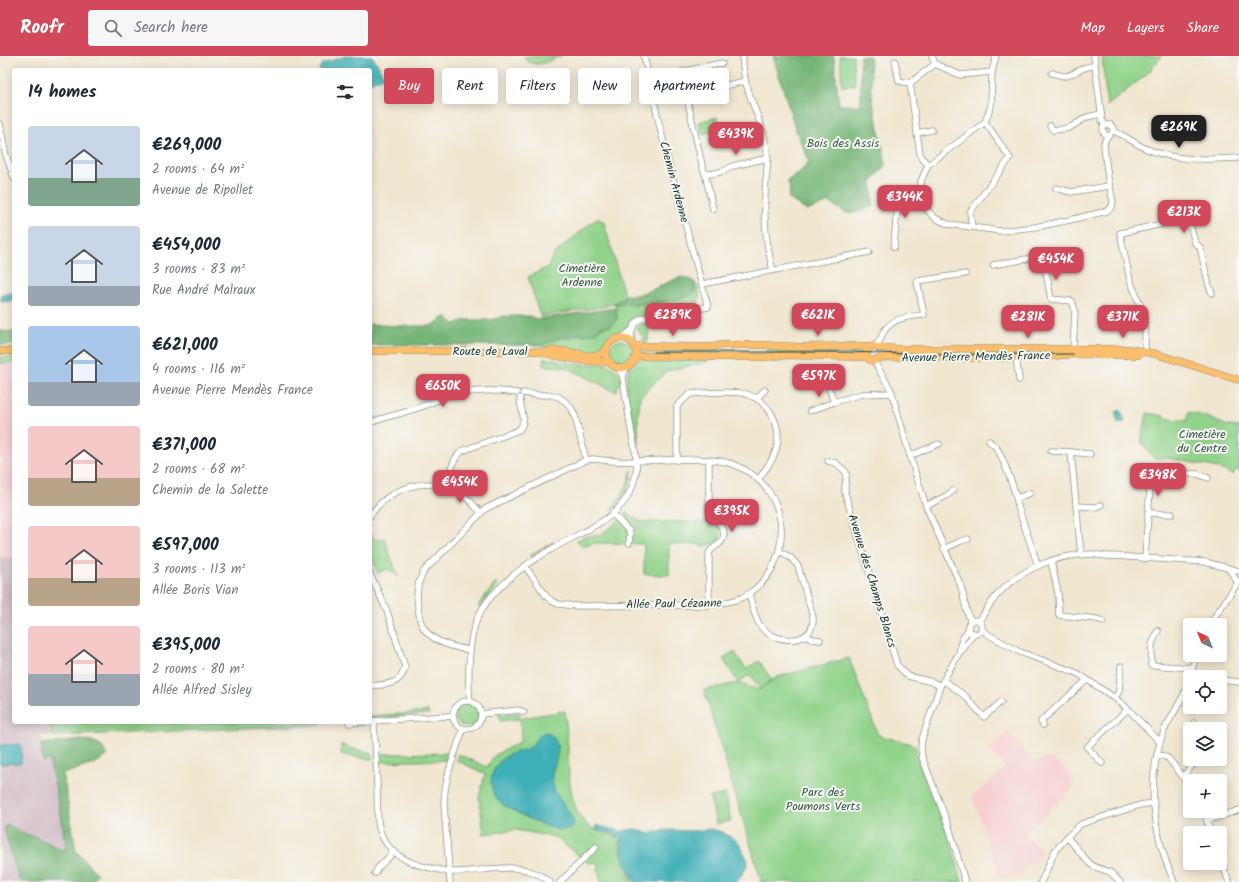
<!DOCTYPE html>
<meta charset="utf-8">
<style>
:root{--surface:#fff;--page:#f6f6f7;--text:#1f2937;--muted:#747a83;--accent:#d1495b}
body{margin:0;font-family:Kalam,sans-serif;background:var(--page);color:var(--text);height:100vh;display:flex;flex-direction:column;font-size:15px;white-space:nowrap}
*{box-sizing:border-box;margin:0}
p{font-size:13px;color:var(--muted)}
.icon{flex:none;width:22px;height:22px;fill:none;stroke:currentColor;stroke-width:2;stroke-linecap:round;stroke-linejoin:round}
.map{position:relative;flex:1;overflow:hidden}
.details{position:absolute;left:12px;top:12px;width:360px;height:656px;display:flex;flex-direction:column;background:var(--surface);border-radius:4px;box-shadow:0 2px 10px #0003}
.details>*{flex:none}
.guide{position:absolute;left:384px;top:12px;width:380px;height:36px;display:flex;gap:8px}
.needle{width:26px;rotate:317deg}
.buttons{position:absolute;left:1183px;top:562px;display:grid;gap:8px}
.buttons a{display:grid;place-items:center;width:44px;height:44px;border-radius:4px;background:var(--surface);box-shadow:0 2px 10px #0003;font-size:20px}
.price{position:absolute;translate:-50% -34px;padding:0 9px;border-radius:8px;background:var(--accent);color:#fff;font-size:13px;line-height:26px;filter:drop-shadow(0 1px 2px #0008)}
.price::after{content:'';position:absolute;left:50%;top:24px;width:12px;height:9px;margin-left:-6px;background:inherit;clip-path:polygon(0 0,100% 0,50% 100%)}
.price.current{background:#222;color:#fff}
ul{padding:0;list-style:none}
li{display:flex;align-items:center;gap:12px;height:100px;padding:0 16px}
li span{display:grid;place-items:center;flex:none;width:112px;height:80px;border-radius:4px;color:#555}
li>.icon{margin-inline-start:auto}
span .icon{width:48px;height:48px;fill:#fffc;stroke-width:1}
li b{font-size:17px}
h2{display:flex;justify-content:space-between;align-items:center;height:48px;padding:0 16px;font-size:17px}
.chip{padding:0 14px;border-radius:4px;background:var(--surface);box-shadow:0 2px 10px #0003;font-size:14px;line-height:36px}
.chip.current{background:var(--accent);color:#fff}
header{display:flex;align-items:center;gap:24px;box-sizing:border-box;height:56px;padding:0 20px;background:var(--accent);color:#fff}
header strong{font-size:19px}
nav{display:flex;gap:22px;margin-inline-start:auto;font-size:14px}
.search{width:280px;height:36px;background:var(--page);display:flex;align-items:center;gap:10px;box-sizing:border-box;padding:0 14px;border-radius:4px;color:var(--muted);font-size:15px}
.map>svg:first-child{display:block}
.built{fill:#f7cfd1}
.industrial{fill:#d2bdc6}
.green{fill:#91d38a;stroke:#58885f}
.forest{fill:#74b576;stroke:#4a7955}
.water{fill:#3dafb6;stroke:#2e7675}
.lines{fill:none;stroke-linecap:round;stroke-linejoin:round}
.minor-casing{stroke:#889282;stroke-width:7}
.major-casing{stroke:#889282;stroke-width:8}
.minor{stroke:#fff;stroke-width:5.5}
.major{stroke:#fabe6d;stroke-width:7}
.tram{stroke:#1f3d34;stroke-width:1}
.labels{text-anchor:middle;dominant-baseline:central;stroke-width:4;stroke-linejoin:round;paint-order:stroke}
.park-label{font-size:12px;fill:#365b45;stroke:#f6f6f2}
.street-label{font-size:12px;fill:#1f3d34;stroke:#f6f6f2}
</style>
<header>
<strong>Roofr</strong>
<div class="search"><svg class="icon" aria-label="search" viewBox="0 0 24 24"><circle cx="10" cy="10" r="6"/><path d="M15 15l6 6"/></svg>Search here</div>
<nav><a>Map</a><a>Layers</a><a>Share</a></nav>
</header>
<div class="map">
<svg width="1239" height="826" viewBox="0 0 1239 826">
<rect width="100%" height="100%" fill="#f6f6f2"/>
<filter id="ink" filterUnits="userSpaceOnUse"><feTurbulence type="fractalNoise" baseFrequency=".025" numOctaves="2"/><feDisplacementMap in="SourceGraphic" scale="8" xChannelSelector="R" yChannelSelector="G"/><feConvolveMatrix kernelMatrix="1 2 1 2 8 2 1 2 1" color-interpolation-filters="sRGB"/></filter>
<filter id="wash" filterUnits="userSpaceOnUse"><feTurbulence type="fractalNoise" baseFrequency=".012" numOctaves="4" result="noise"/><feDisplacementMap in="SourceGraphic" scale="16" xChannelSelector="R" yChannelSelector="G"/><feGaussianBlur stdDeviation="0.9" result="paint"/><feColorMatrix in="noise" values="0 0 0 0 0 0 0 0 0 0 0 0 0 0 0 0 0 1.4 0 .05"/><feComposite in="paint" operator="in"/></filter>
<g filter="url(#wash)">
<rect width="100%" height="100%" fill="#f1e7d0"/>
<g class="built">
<rect x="0" y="305" width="14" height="196"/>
<polygon points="1008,676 1034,706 1041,702 1052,702 1063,710 1069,717 1073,730 1069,736 1025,776 1043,797 1030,808 1028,808 1022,814 1019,820 999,821 994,802 972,741 1006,712 989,693"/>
</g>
<polygon class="industrial" points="0,501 14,501 14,666 49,666 53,680 41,680 43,706 49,703 60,754 67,791 63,796 57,791 24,778 6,769 4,774 20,826 0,826"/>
<g class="green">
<path d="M525,0H562C545,5 539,14 523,2Z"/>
<polygon points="840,0 853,0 855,29 842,30"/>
<polygon points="1102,0 1162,0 1147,18 1107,50"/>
<polygon points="717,61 720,74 702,78 699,66"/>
<polygon points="597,162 604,166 625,242 607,250 540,260 528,221 548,211 554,198"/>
<path d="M692,224C699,228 702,242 697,248L673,252V254L638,261L634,265L628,275L625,277L612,280L605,287L603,292L594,297L554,292V289H550L549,292L542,291V289L562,281L567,282L576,279L596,277L601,271L611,270L617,263L616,252L617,249L629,247L633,249C648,247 682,245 694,237L695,230Z"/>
<polygon points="649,266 648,285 643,285 643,281 637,273 640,269"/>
<circle cx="621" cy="296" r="12"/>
<rect x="643" y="292" width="77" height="6"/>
<rect x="766" y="292" width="93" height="6"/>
<rect x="888" y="295" width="82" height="4"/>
<polygon points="972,295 1042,295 1042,298 972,299"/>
<rect x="0" y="301" width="14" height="6"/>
<polygon points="544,302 552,304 553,302 558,305 583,309 589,308 607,308 618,316 621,323 621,328 618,329 616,336 566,311 543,310"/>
<path d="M640,303H708V306L667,315L640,341L638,362L639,390C633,373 622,330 629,313L633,311Z"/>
<polygon points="1188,356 1204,360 1228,370 1239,371 1239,415 1236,413 1233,419 1218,412 1168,402 1153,402 1141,386 1147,357 1164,360 1164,362 1187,365"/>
<path d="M632,413C632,430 624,442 613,455L611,453C622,441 628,429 632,413Z"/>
<path d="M626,457L642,466H712L715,467L720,473C723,488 712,489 700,490V488H669V519L644,518V488L594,487L583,491L576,485L586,480L600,479L611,471Z"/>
<polygon points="370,478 376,484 384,482 398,520 388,513 378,517 370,499"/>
<polygon points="553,486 554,489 531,501 530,499"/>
<polygon points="496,527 498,529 480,551 478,550 488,536"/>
<polygon points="734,595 746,613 759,605 772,624 760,633 750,619 738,626 723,603"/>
<polygon points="849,602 878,679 915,689 918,705 950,784 962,826 760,826 761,824 704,634 737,627 759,634 777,621"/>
<circle cx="467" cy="659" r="12"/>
<polygon points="428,654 429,658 370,663 370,660 424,656"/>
<path d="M565,655C566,667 567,679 568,692C568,714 569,753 587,769C596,776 610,779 621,782L619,788L621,795L632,826H601L597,806L588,807L555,781L516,774L484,778L479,742L485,718L456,704L458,698L487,711L495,699L521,685L520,667L521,663L500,665L499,658L519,657L521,662Z"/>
<polygon points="49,666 320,666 320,669 53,680"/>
<polygon points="341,688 349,692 372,697 372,704 341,698"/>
<polygon points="452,697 450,704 380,706 380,698"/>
<polygon points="725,738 731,765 716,768 710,741"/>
</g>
<g class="forest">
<path d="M773,0H834L839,49H861L860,0H870L872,42L886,108L872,126L873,150L858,156L846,157L829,146L807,155L788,142C791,135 790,131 787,125L801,115L809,105L796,75Z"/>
<path d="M682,221L692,224L695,230L694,237C681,245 649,246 632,249L629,247L617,249L613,248L625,242L624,239C629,239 635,240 640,238C655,234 667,225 682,221Z"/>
<polygon points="616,252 617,263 611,270 601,271 596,277 576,279 567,282 562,281 542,289 370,289 370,268 397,270 430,270 438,266 440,263 447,261 451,265 455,268 465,264 491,264 504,260 530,260 536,263"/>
<polygon points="0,275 14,276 14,289 0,289"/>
<polygon points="81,684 92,685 101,689 107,700 96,707 63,718 76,795 97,818 90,826 20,826 4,774 6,768 24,778 36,781 48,787 63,795 66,791 60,754 49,703 43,706 41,688"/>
</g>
<g class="water">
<polygon points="345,0 372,0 377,7 384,21 370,27 370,14 319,14 320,11 322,8"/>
<polygon points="12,237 14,239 12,245 7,246 1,245 2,238"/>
<polygon points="1120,354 1122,358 1125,366 1118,367 1115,356"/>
<path d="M546,676C550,677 553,680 555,684C563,699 551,709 552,724C553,742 571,752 574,768L571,773C556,777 541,768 528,762C518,757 506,752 499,745C484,729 492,709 508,699C513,696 520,696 526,693C534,690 536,678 546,676Z"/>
<polygon points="20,688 22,695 21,707 0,708 0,689"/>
<polygon points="596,769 619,775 636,773 649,778 658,775 670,774 689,775 711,773 722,776 731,781 739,787 747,803 748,807 745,814 737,826 634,826 621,793 621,787 622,781 595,773"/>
</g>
</g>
<g filter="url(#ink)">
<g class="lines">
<g class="minor-casing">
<g id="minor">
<path d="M743,0C741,29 758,55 765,83C770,103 766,118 765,138C764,163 766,190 773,214"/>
<polyline points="932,0 935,8 960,19 992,16"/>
<polyline points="996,0 992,16 991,50 985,66 928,109 921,125 921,138 923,146 928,155 935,162 948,168 1001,175 1035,171 1070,164 1107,155 1112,151 1113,146 1108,122 1105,99 1104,87 1107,80"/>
<polyline points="1094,0 1102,64 1105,69"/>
<polyline points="895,5 899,25 910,27"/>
<path d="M1052,17C1056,18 1062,20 1066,20C1075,19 1082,9 1095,10"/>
<polyline points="686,39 745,25"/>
<polyline points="0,68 5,96 14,122"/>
<polyline points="1105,69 1103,71 1103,76 1107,80 1110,79"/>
<polyline points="1105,69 1111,69 1113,72 1113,75"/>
<polyline points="1050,70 1053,74 1063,73 1071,71 1087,61 1101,58"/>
<path d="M1113,75C1125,79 1135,88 1147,93C1179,106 1205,103 1239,102"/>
<polyline points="917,77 932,74"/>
<polyline points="928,109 922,102 920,98 910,27 935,8"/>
<polyline points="705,117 711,118 724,115 733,110 768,102"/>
<polyline points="1056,132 1071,136 1109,130"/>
<polyline points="713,153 705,117 703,113 681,16 722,7"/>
<polyline points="972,171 970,156 1010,102 985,66"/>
<polyline points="894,191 896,164 899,145 921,138"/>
<polyline points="993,209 1043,200 1051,243 1072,245 1075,254 1073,296"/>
<polyline points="702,228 865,197 869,196"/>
<polyline points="622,282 632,274"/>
<path d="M631,285C631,276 632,269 640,263L708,251L669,109L659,67L644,0"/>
<path d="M873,290C883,285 879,283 884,275C894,261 908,261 924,259L917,225L965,218"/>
<polyline points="1145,295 1145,270 1144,258 1130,224 1120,177 1181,164 1188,166 1191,172 1195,187 1200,191 1209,230 1212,237"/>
<polyline points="1016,301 1019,324"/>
<path d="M874,305L891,334L910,400L926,450L960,528C965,541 964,554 971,565"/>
<polyline points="618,311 623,321"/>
<polyline points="814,329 827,327 834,346 862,338 892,337"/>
<polyline points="523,337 538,339 552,339 559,341 567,347 572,353 575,360 586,404"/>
<polyline points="757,342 765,334"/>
<polyline points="810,355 834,346"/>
<path d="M370,367C383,361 398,359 411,354C423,351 434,345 446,341C469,334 493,333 517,337"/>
<path d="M989,385C991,387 994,389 996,391C1003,401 1017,439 1018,451L1038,510"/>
<polyline points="1051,395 1071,396 1081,499"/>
<polyline points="1071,396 1090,398"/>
<polyline points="910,400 926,393 939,388"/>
<path d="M677,404V350L690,338C704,337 733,334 746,338C770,345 783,371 776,394C773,405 764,415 758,424"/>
<path d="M709,405V456C713,466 731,471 721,486C717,491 712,491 709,497V549"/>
<path d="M828,405L836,407L846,416C847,423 844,430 845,437L897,609L908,620L932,626L940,630"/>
<path d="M447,427C451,415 452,403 462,395L519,374C528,364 520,354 520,342"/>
<polyline points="448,431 462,438 470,445 481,457"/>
<polyline points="1017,442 1030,437"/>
<polyline points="926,450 946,440 953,435"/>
<polyline points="1076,450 1096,451 1101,449"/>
<polyline points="1148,457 1172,458"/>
<polyline points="613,458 629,475 630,478 629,487"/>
<path d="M370,460C383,440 404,429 428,428C433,428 438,430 443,429"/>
<polyline points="944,493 961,485 968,483"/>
<polyline points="1145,502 1151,418 1155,416 1197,418 1208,422"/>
<polyline points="1051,505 1058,537 1059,559 1097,563 1103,565"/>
<polyline points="1229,513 1236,524 1238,525"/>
<path d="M370,518L387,555L405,611C401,630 386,628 370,630"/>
<path d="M749,538C753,551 755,566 765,575C781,588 815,588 813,561L798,510L791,502L780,495"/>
<circle cx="975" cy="571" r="7"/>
<path d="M979,565C986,555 992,544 1000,536C1023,512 1057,499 1089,498C1097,498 1103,501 1113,500L1205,506L1239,515"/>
<polyline points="1209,569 1239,525"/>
<polyline points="981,573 989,579 1020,596 1077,617 1115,642 1128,653 1160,686"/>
<polyline points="1158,575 1152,588 1151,609 1192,612"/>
<polyline points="806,579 812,583 820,584"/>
<path d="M470,594C454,592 429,585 422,569C419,563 419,556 418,551C416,537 417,527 424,515L485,453L586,404L593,403C607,405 621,406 635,405C664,405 708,399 735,409C790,431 797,503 750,537C737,546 724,546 709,549L576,550L558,548L552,545L547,541L525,510"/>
<polyline points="959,596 962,583 969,573"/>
<polyline points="1191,618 1203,621"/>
<polyline points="1190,621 1196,599"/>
<polyline points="943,624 965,640 984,661 1001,646"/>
<polyline points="1220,624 1239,626"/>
<polyline points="1115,642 1119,635 1121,610"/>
<circle cx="467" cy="659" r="14"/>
<path d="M470,645C468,633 469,621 469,609C470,592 471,576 478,561C481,554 486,547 491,541C514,514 543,497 574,481C601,467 627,455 635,422C639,407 634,389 631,374C629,359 626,344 624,329L623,321L627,310"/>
<polyline points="482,658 518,654 524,656"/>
<polyline points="372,665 448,660 453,661"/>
<path d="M374,665C375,689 377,712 377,736C378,748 376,763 380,775C388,799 412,809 435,813C440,814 445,815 450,816C486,817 519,801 550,826"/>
<polyline points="349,666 349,667 365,666"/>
<polyline points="1194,667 1195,673"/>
<polyline points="1043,669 1041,665 1087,624"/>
<polyline points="1157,699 1164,700 1169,703 1190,730"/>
<polyline points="1102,707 1087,691 1128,653"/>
<polyline points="1183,721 1197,703"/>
<polyline points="1204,755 1211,777"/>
<polyline points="1207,765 1239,754"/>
<polyline points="1067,781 1089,807 1095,811 1110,816 1120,826"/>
<polyline points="1220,802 1229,826"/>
<polyline points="375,817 378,812 394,796"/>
<path d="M450,826L444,749C444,722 455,698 463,673"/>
<polyline points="560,826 596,791"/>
<polyline points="965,826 949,771 922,701 921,691 922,683 940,630 959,597 964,592 974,577"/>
<polyline points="1041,826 1055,795 1067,781 1081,768 1140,749 1153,747"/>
<path d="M1174,826C1153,778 1145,724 1164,675C1172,657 1185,642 1190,623"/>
</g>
</g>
<g class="major-casing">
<g id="major">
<circle cx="621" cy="297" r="15"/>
<polyline points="635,291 642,290 693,291 712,291 723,289 765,289 775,290 802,291 873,290 878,292 887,292 895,293 1128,293 1156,298 1239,324"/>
<path d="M871,291L866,296C866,301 869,305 874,305L879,302L887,301L971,302L1042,301L1073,298L1138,299"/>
<polyline points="0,295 14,295"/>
<polyline points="370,295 537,295 552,299 586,305 610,306"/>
<polyline points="549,295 563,295 590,300 598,299 607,294"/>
<polyline points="636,300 721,301 765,301 782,299 867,301"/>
</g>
</g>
<use href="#minor" class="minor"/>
<use href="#major" class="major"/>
<polyline class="tram" points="654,296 851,296 927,299 1073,298"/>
</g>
</g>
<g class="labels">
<g class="park-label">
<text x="843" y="87">Bois des Assis</text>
<text x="582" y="212">Cimetière<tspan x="582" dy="14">Ardenne</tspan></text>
<text x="1202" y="378">Cimetière<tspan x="1202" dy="14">du Centre</tspan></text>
<text x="823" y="736">Parc des<tspan x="823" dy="14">Poumons Verts</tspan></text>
</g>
<g class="street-label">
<text transform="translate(674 126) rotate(75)">Chemin Ardenne</text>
<text x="490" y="295">Route de Laval</text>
<text transform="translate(976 301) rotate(-1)">Avenue Pierre Mendès France</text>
<text transform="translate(872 525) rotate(73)">Avenue des Champs Blancs</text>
<text transform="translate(674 548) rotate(-1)">Allée Paul Cézanne</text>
</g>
</g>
</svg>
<div class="buttons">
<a><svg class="needle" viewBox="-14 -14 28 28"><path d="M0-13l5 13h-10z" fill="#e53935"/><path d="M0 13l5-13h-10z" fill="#747a83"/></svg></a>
<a><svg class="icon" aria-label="locate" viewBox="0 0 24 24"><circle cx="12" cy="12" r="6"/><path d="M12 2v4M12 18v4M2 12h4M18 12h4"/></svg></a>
<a><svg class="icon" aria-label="layers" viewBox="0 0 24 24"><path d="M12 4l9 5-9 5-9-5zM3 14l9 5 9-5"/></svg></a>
<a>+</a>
<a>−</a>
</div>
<b class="price current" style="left:1179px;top:93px">€269K</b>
<b class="price" style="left:736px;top:100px">€439K</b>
<b class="price" style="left:905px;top:163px">€344K</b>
<b class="price" style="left:1184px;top:178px">€213K</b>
<b class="price" style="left:1056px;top:225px">€454K</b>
<b class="price" style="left:673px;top:281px">€289K</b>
<b class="price" style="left:818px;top:281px">€621K</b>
<b class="price" style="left:1028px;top:283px">€281K</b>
<b class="price" style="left:1123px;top:283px">€371K</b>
<b class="price" style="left:819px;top:342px">€597K</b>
<b class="price" style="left:443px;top:352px">€650K</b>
<b class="price" style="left:1158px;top:441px">€348K</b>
<b class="price" style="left:460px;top:448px">€454K</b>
<b class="price" style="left:732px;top:477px">€395K</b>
<div class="guide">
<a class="chip current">Buy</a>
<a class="chip">Rent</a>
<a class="chip">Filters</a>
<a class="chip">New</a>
<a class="chip">Apartment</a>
</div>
<section class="details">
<h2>14 homes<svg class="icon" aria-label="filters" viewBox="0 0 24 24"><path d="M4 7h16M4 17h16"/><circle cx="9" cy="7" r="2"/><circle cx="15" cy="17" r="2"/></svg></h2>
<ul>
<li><span style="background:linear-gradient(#c9d6e8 65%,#7fa58c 0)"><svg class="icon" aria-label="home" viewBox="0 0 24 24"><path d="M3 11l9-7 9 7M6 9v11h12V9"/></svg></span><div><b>€269,000</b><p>2 rooms · 64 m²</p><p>Avenue de Ripollet</p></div></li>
<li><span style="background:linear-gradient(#c9d6e8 75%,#9aa5b1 0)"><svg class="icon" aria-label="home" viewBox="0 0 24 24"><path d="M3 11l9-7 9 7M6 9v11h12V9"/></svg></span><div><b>€454,000</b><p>3 rooms · 83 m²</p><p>Rue André Malraux</p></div></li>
<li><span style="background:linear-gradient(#a9c7e8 70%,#9aa5b1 0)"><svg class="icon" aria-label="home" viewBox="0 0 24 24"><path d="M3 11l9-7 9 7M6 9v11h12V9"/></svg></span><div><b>€621,000</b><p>4 rooms · 116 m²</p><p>Avenue Pierre Mendès France</p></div></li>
<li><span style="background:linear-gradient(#f6c9c9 65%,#b9a48a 0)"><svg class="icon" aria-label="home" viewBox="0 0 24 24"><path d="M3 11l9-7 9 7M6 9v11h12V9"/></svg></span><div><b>€371,000</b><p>2 rooms · 68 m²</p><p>Chemin de la Salette</p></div></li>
<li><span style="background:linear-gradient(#f6c9c9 65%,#b9a48a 0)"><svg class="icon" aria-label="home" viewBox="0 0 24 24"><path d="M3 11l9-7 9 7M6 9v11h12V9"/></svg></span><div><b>€597,000</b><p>3 rooms · 113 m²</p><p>Allée Boris Vian</p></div></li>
<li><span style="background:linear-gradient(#f6c9c9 60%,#9aa5b1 0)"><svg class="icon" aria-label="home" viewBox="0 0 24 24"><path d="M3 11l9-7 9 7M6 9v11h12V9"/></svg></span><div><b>€395,000</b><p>2 rooms · 80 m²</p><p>Allée Alfred Sisley</p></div></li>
</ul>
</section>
</div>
